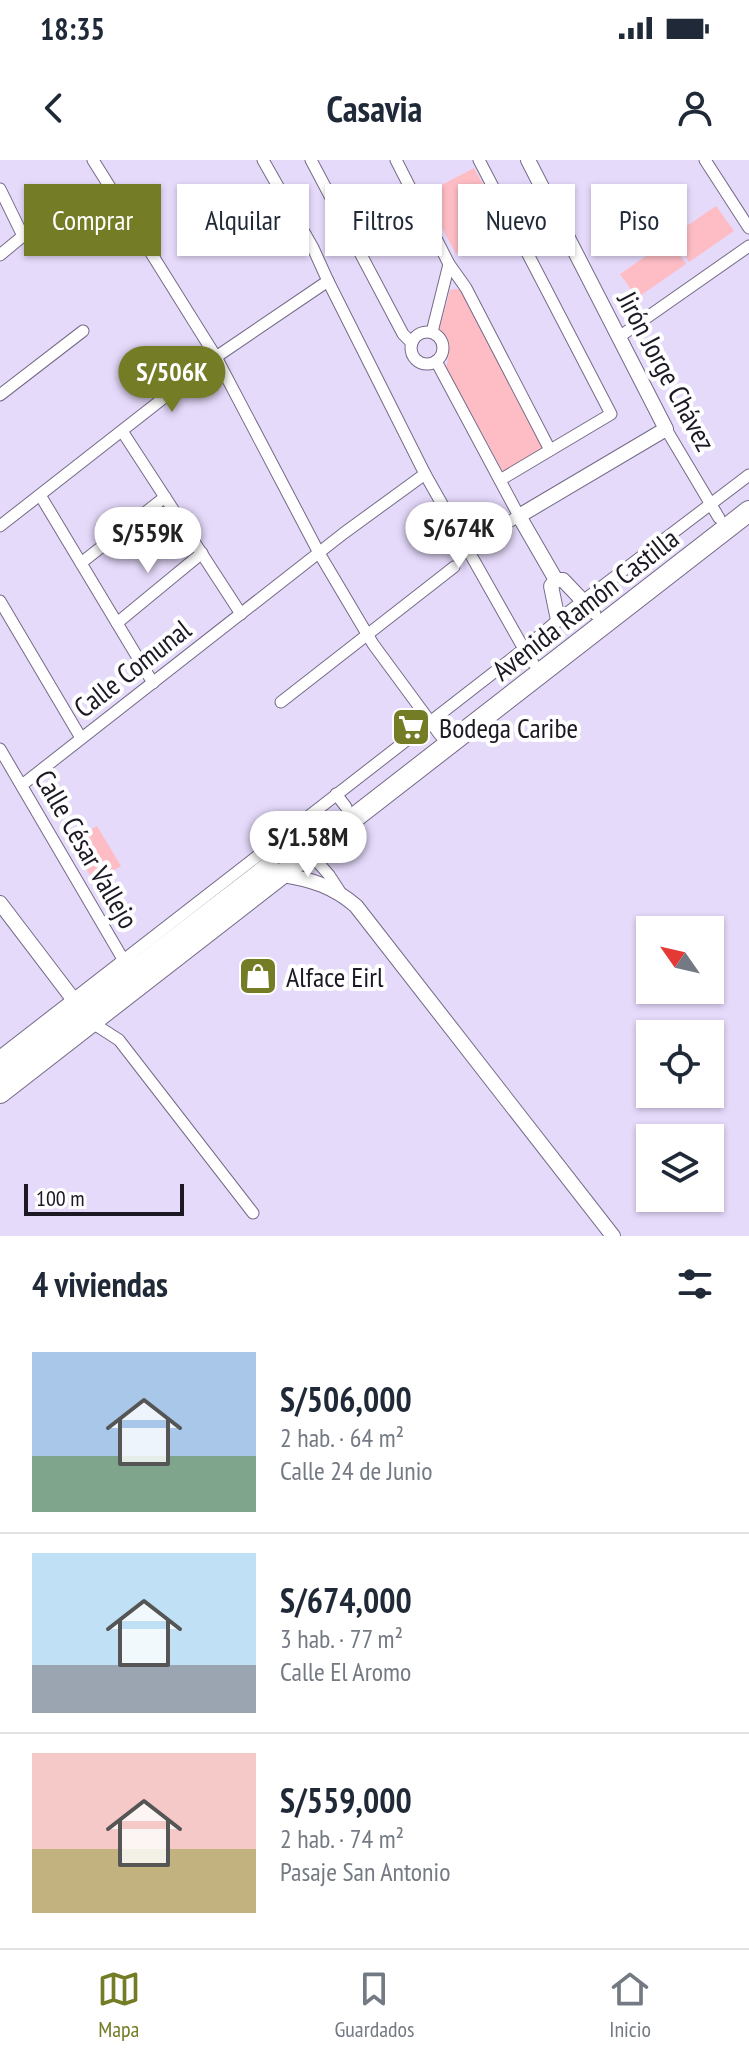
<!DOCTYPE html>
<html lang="es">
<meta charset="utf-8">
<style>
:root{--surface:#fff;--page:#f6f6f7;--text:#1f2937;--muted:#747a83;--line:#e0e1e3;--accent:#757c26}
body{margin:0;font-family:"PT Sans Narrow",sans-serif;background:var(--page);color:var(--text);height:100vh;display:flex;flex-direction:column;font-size:30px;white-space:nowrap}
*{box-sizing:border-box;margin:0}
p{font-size:26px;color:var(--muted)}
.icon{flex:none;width:44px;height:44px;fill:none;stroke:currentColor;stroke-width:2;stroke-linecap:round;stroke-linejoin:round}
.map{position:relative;height:1076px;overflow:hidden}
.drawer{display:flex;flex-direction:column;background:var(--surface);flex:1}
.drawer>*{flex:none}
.guide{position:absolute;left:24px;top:24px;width:702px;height:72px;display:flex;gap:16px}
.needle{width:52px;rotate:304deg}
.fabs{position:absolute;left:636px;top:756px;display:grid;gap:16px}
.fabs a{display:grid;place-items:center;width:88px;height:88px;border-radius:0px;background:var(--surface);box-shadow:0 2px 6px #0004;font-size:40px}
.scale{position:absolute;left:24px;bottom:20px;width:160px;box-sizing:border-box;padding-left:8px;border:4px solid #1c1824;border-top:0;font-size:22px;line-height:28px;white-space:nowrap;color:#1c1824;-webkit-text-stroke:6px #fff;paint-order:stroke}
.price{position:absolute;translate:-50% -68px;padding:0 18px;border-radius:28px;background:#fff;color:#222;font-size:26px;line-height:52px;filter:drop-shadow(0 2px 4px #0008)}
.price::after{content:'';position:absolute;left:50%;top:48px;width:24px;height:18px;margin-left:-12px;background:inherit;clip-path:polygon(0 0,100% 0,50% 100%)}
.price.on{background:var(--accent);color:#fff}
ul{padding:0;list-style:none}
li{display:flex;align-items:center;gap:24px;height:200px;padding:0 32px}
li+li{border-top:2px solid var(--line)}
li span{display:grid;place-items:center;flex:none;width:224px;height:160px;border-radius:0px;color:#555}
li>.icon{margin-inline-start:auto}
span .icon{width:96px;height:96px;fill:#fffc;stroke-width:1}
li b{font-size:34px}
h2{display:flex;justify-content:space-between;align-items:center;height:96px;padding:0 32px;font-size:34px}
.tag{padding:0 28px;border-radius:0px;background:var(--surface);box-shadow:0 2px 6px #0004;font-size:28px;line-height:72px}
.tag.on{background:var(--accent);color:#fff}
.status{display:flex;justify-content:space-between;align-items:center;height:56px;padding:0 40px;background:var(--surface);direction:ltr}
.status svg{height:22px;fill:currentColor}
header{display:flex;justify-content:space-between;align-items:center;height:104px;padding:0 32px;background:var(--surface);font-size:36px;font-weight:700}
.tabs{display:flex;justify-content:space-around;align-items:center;height:112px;border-top:2px solid var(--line);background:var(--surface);font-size:22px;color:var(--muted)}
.tabs a{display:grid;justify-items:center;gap:4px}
.tabs .on{color:var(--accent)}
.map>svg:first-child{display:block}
.green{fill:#febdc5}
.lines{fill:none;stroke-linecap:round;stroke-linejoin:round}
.minor-casing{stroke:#756a87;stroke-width:13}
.tertiary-casing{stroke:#756a87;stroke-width:16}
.trunk-casing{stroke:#756a87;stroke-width:22}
.minor{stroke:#fff;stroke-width:11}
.tertiary{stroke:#fff;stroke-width:14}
.trunk{stroke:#fff;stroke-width:20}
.labels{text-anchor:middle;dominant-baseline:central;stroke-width:8;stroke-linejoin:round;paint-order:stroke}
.street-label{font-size:28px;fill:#1c1824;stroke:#fff}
.poi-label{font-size:28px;fill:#1c1824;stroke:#fff;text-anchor:start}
</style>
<div class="status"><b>18:35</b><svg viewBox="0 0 49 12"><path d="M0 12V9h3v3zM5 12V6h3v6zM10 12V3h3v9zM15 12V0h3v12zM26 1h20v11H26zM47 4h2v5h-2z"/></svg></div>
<header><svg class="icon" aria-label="back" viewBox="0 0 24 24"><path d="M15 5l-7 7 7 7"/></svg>Casavia<svg class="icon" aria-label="person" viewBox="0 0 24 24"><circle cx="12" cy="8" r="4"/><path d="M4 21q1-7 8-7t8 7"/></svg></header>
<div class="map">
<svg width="749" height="1076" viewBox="0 0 749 1076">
<rect width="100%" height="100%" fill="#e6dafb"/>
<g class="green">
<polygon points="474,8 508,69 456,94 424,34"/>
<polygon points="716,46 734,71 689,102 672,76"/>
<polygon points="669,80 686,104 637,138 620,114"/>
<path d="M456,129L462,130L543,286L541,292L503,312L446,207C451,192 447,183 439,170L450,130Z"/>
<polygon points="97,666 121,706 94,722 70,682"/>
</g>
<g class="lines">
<g class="minor-casing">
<g id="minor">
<polyline points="93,0 216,197 319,393 373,484 440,575"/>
<polyline points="263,0 313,88 328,121 425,314 524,489 533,503"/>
<polyline points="311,0 403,174 412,183"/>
<polyline points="396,0 449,104 466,128 550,290"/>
<polyline points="479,0 611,254 500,320"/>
<polyline points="705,0 749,68"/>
<polyline points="0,29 23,76 0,95"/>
<circle cx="427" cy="188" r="16"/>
<polyline points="432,172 449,104"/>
<polyline points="619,177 749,86"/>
<polyline points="436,201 519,356 466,387"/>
<polyline points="0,235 83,171"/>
<polyline points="666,269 719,358"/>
<polyline points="122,271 241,454"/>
<polyline points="40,335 153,523"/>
<polyline points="0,366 216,197 328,121"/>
<polyline points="81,403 165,337"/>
<polyline points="0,441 81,578"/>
<polyline points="583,441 595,454"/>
<polyline points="117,463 202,393"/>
<polyline points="281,542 454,407"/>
<polyline points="0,589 127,806"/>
<polyline points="22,625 344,373 425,314"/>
<polyline points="336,634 346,647"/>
<polyline points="301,683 329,715 342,735"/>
<polyline points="91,862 119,880 253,1053"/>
<polyline points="0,896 524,489 558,460 749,315"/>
</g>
</g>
<g class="tertiary-casing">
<g id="tertiary">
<polyline points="528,0 666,269 519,356 556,420"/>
<polyline points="558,460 551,426 556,420 563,420 583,441"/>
<path d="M282,715C311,719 334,727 356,746L613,1076"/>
<polyline points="0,743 86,856"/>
</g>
</g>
<g class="trunk-casing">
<g id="trunk">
<polyline points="0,914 269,707"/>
<polyline points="0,933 749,351"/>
</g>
</g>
<use href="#minor" class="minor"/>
<use href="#tertiary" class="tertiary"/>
<use href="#trunk" class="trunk"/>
</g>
<defs>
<g id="supermarket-square" transform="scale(2)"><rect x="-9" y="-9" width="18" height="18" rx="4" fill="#757c26" stroke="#fff"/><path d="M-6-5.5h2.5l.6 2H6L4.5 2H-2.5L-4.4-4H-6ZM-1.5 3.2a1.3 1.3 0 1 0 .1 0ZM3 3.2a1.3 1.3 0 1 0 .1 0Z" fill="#fff"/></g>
<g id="shop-square" transform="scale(2)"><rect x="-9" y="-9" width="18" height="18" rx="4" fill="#757c26" stroke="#fff"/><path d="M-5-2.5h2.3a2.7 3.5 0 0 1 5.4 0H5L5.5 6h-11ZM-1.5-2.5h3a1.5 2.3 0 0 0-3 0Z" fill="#fff"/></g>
</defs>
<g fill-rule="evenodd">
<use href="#supermarket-square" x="411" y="567"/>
<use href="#shop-square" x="258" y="816"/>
</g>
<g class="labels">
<g class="street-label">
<text transform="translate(667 211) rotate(62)">Jirón Jorge Chávez</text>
<text transform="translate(585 444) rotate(-38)">Avenida Ramón Castilla</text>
<text transform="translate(132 508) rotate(-38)">Calle Comunal</text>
<text transform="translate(87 689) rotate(60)">Calle César Vallejo</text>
</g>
<g class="poi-label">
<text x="439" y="567">Bodega Caribe</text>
<text x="286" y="816">Alface Eirl</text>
</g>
</g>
</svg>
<div class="fabs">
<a><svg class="needle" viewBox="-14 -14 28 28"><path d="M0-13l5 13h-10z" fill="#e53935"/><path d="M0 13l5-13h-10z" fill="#747a83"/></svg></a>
<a><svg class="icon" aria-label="locate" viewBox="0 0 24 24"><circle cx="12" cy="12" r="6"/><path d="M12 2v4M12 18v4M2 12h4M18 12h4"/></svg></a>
<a><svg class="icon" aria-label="layers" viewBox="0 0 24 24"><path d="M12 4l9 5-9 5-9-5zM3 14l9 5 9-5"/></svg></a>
</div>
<div class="scale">100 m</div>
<b class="price on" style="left:172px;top:254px">S/506K</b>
<b class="price" style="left:459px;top:410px">S/674K</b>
<b class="price" style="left:148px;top:415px">S/559K</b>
<b class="price" style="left:308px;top:719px">S/1.58M</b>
<div class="guide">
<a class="tag on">Comprar</a>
<a class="tag">Alquilar</a>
<a class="tag">Filtros</a>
<a class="tag">Nuevo</a>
<a class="tag">Piso</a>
</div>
</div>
<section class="drawer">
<h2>4 viviendas<svg class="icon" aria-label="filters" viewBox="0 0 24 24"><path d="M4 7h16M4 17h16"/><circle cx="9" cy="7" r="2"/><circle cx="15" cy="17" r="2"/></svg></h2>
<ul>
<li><span style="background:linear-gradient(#a9c7e8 65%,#7fa58c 0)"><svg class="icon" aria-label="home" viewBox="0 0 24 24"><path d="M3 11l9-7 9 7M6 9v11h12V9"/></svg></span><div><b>S/506,000</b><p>2 hab. · 64 m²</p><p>Calle 24 de Junio</p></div></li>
<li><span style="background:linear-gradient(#bfe0f5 70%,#9aa5b1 0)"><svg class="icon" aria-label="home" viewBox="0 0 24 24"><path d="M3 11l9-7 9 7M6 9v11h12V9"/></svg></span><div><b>S/674,000</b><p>3 hab. · 77 m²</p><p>Calle El Aromo</p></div></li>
<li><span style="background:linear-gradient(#f6c9c9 60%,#c2b280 0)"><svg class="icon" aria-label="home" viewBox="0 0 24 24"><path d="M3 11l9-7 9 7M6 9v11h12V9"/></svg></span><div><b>S/559,000</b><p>2 hab. · 74 m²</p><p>Pasaje San Antonio</p></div></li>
</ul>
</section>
<nav class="tabs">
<a class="on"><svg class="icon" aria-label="map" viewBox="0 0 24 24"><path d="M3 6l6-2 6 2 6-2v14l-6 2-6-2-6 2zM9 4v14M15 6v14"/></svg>Mapa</a>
<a><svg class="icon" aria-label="saved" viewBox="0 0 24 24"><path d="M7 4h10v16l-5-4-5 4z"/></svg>Guardados</a>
<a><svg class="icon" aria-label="home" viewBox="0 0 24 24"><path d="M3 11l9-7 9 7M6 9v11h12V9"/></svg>Inicio</a>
</nav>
